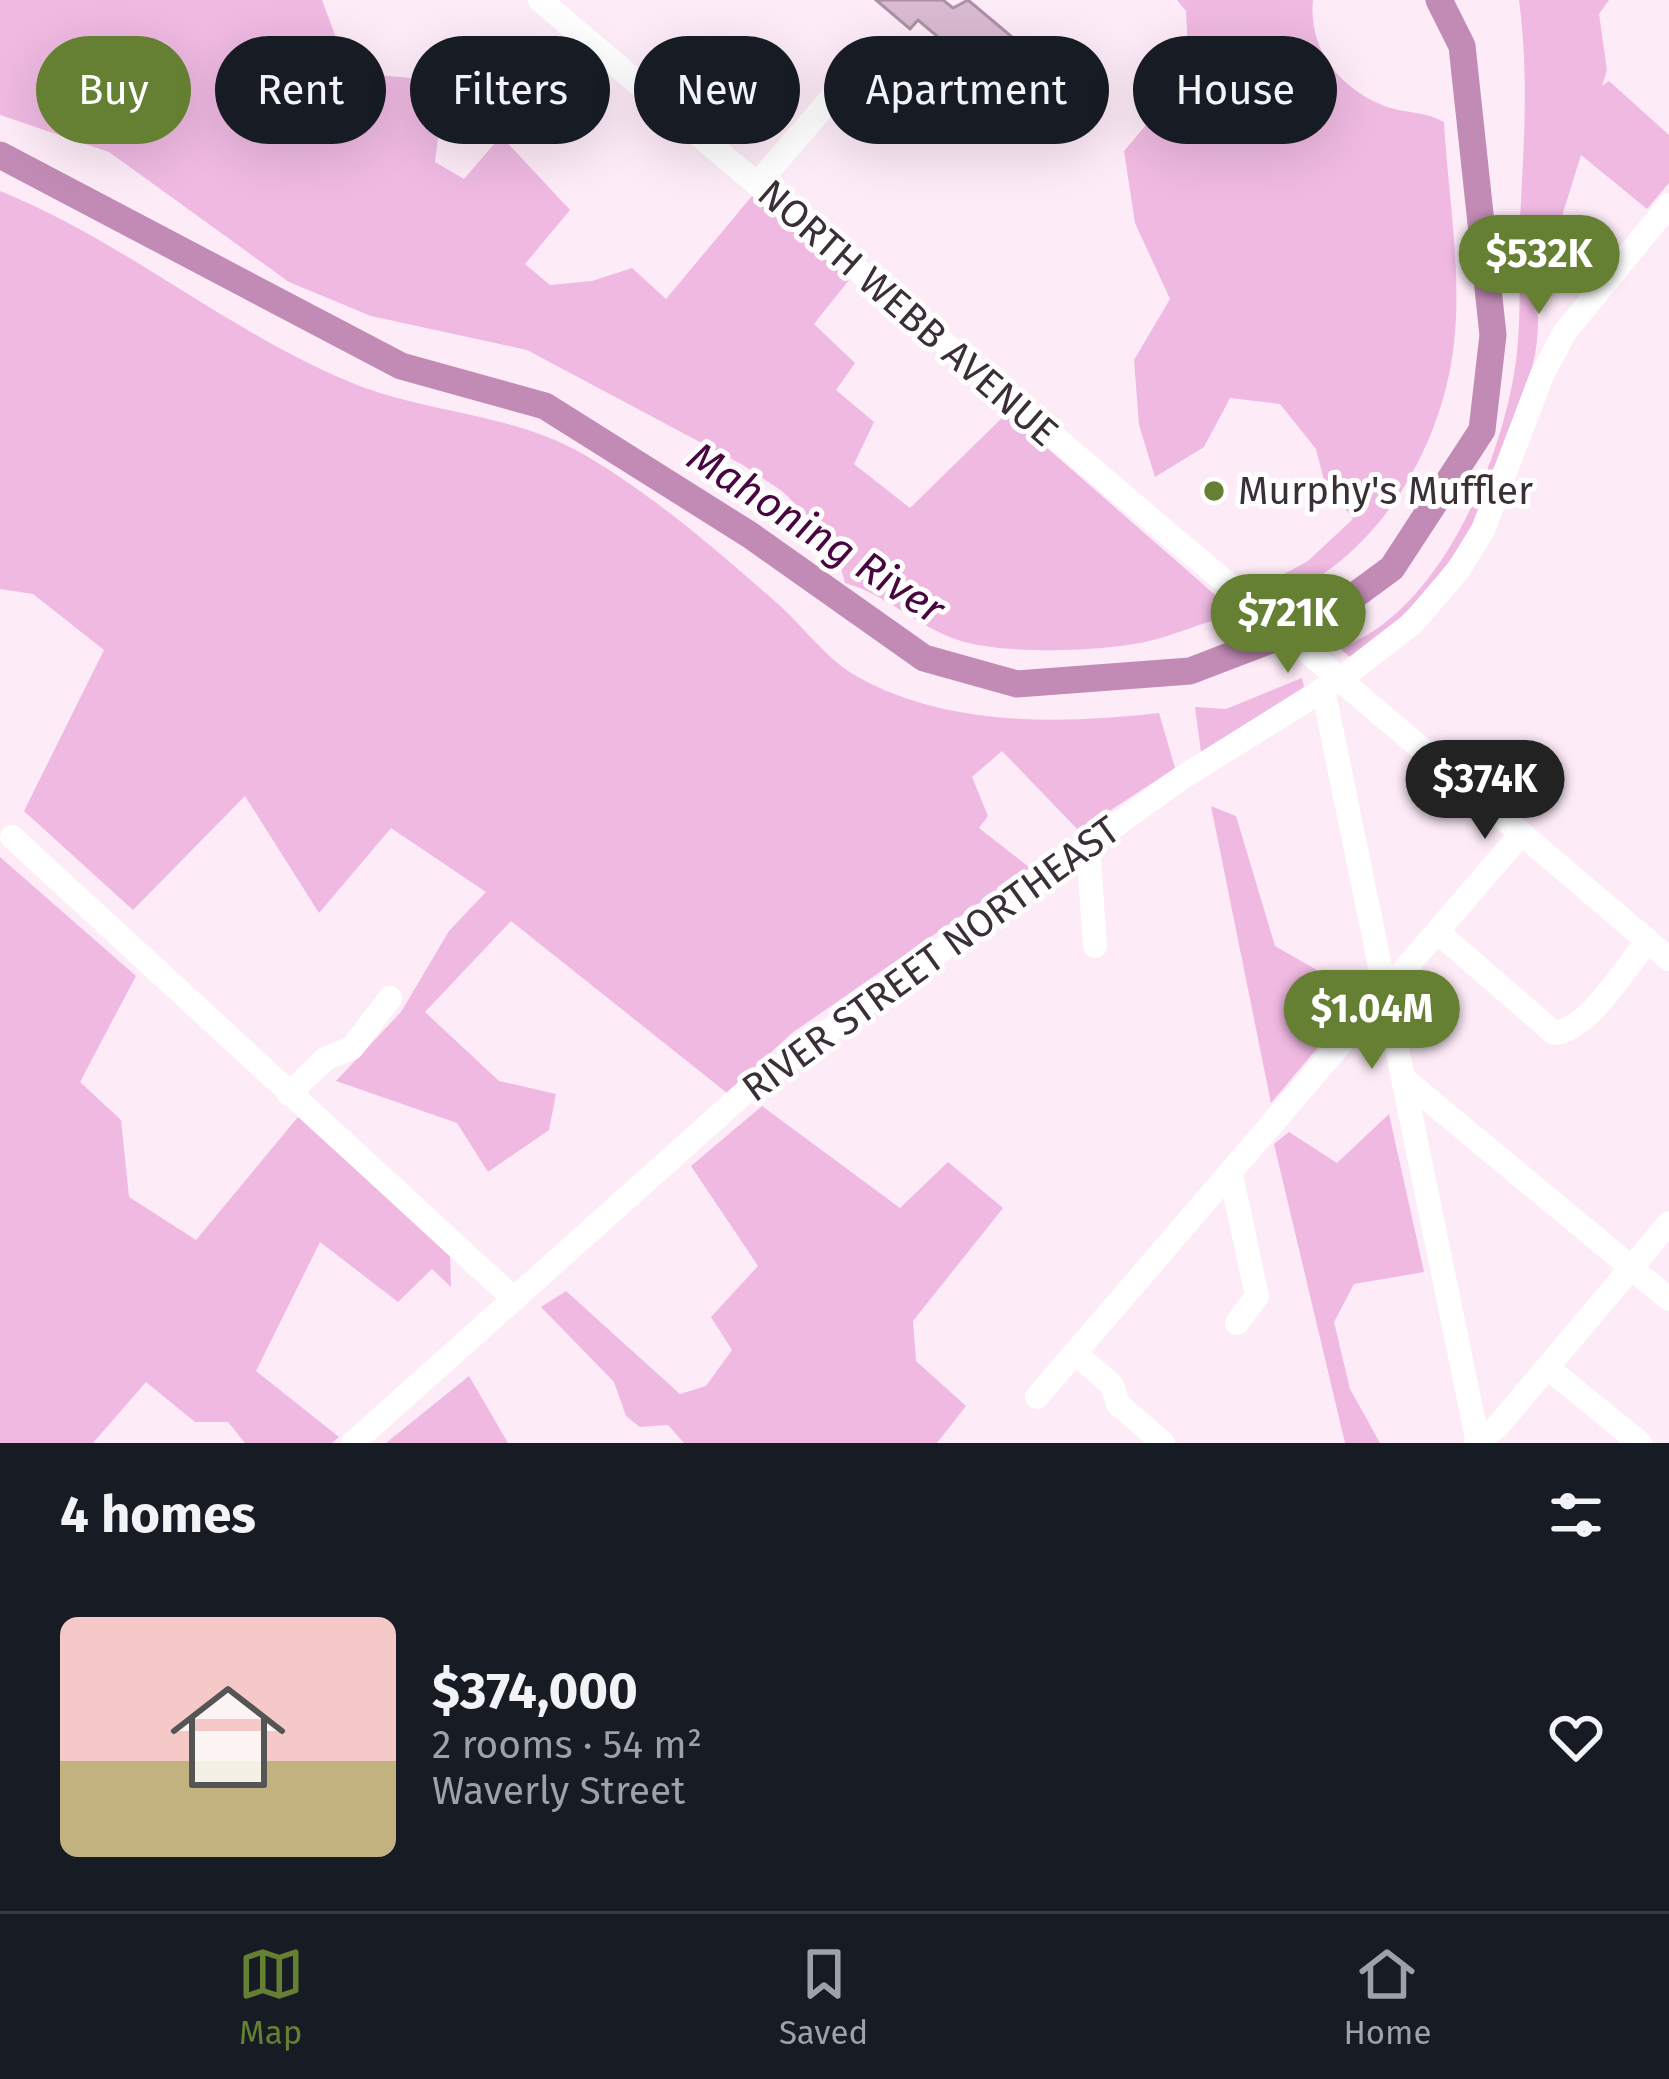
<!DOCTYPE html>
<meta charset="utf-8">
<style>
:root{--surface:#171b24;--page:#242831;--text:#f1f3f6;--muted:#9ea1a6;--line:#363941;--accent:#668033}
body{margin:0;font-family:"Fira Sans",sans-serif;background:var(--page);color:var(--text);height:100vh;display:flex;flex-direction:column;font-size:45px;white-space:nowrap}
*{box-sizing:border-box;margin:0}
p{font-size:39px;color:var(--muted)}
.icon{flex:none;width:66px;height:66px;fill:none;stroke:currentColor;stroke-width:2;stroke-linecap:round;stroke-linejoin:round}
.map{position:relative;height:1443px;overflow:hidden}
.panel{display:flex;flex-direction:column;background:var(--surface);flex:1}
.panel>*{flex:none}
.guide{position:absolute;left:36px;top:36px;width:1599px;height:108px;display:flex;gap:24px}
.price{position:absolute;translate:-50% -102px;padding:0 27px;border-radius:42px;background:var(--accent);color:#fff;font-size:39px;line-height:78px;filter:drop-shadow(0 3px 6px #0008)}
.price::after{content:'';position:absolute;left:50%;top:72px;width:36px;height:27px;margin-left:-18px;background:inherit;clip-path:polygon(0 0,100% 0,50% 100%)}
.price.on{background:#222;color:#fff}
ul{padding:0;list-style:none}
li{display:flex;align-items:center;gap:36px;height:300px;padding:0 60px}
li+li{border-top:3px solid var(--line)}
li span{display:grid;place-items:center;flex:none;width:336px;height:240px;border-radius:18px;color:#555}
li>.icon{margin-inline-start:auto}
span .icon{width:144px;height:144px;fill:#fffc;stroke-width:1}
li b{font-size:51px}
h2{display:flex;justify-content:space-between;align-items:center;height:144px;padding:0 60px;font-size:51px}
.chip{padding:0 42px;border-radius:54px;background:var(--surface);box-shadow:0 12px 48px #0002;font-size:42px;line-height:108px}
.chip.on{background:var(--accent);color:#fff}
.menu{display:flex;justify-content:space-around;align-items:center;height:168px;border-top:3px solid var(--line);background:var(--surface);font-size:33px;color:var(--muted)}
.menu a{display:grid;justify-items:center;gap:6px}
.menu .on{color:var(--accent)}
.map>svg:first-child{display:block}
.green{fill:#efb9e2}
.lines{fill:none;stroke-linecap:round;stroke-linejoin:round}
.river{stroke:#c18bb5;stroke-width:27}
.building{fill:#d8bad1;stroke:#ad90a6;stroke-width:3}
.minor{stroke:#fff;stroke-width:24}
.poi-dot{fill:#668033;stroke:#fefefe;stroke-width:4.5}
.labels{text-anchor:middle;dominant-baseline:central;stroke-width:10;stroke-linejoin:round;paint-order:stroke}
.street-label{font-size:39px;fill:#3a2f37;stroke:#fefefe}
.poi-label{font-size:39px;fill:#3a2f37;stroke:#fefefe;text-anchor:start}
.water-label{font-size:42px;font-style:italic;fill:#48053f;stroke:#fefefe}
</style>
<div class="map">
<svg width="1669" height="1443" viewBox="0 0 1669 1443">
<rect width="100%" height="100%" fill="#fdebf8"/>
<g class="green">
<path d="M0,0H322L349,72L410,78L442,105L435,162L464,179L501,136L570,210L525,264L550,285L592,281L632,268L666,299L752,196L849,280L814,324L855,363L836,390L874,422L854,464L910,508L1007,413L1237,614C1209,620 1185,631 1157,639C1111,652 1007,655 961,641C917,627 888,595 845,583L834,542L782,491L743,465L527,350L371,316L289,282L109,152L0,115Z"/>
<path d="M1177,0H1313C1308,47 1338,86 1380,104C1401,114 1423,110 1444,122C1448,195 1462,270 1454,343C1443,446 1378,558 1280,597L1282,575L1308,561L1353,519L1324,480L1316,449L1280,404L1230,398L1204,447L1155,477L1139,425L1134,360L1170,299L1135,223L1124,151L1189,74L1186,11Z"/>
<path d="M1519,0H1609L1599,14L1607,70L1602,86L1609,81L1669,135V183L1647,209L1581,155L1558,229L1533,248C1535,278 1540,311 1537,340C1534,371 1522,400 1513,429C1478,531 1438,595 1351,658L1339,648C1437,615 1498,469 1514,374C1523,323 1518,270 1520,219C1524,145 1529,74 1519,0Z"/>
<path d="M0,191C124,241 227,331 350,382C426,414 510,412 583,454C652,494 718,551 778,604C803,626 828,661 858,677C948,727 1060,724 1159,713L1175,768L1079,831L1002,751L972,777L988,816L979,828L1030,868L792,1033L727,1093L511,921L425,1012L499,1081L556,1094L549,1130L488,1172L457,1123L336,1081L401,1012L449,931L486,892L391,828L319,913L245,796L133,910L24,811L104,650L33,594L0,589Z"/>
<polygon points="1302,678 1304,687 1201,752 1195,707 1226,709"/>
<polygon points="1211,806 1236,816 1275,946 1322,973 1357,971 1364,993 1271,1103"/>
<polygon points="0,857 136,976 80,1082 121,1120 129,1197 196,1240 298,1117 450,1255 451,1287 432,1269 398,1302 320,1242 256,1371 339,1437 332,1443 245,1443 228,1422 195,1422 146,1382 93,1443 0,1443"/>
<polygon points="762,1106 900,1208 948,1162 1003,1208 913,1321 916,1361 966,1406 937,1443 684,1443 668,1425 640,1427 626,1416 614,1382 541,1307 566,1291 680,1394 706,1386 732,1350 711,1317 758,1266 691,1166"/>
<polygon points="1389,1114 1424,1272 1354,1284 1334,1322 1350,1389 1380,1443 1345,1443 1274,1144 1289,1132 1337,1163"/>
<polygon points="469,1376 508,1443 386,1443"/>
</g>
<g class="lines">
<polyline class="river" points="0,155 401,366 545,406 750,535 924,658 1017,684 1190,671 1320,621 1392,568 1482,430 1493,335 1462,46 1439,0"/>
</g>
<polygon class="building" points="876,0 943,0 953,8 968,0 1018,42 1007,55 1022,68 1002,91 918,20 910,29"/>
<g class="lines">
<g class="minor">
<polyline points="540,0 1669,959"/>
<polyline points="757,184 842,86"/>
<polyline points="1323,689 1478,1443"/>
<polyline points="12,837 514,1299"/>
<polyline points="1088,845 1095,946"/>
<path d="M1440,934L1554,1033C1590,1030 1625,967 1648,941"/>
<polyline points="1404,1079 1669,1299"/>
<polyline points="289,1094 325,1059 352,1048 390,998"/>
<polyline points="1231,1175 1257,1296 1237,1323"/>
<polyline points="1076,1354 1112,1385 1118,1404 1163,1443"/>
<polyline points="1548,1368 1640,1443"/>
<polyline points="1037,1397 1521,834"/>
<polyline points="353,1443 752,1086 1183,777 1339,680 1413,623 1459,569 1483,530 1542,375 1565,332 1669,205"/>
<polyline points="1476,1443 1497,1427 1669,1223"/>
</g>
</g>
<circle class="poi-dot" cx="1214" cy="491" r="12"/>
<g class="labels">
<g class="street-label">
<text transform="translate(908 313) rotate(41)">NORTH WEBB AVENUE</text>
<text transform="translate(931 959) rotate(-36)">RIVER STREET NORTHEAST</text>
</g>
<g class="poi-label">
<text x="1238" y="491">Murphy's Muffler</text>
</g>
<g class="water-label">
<text transform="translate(816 533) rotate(33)">Mahoning River</text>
</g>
</g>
</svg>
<b class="price" style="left:1539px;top:317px">$532K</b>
<b class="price" style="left:1288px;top:676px">$721K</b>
<b class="price on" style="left:1485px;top:842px">$374K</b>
<b class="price" style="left:1372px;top:1072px">$1.04M</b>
<div class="guide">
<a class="chip on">Buy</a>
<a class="chip">Rent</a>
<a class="chip">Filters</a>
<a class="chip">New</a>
<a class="chip">Apartment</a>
<a class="chip">House</a>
</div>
</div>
<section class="panel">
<h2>4 homes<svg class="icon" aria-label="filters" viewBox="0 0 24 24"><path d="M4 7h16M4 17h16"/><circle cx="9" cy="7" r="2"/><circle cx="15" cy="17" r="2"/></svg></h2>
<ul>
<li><span style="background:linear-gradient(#f6c9c9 60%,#c2b280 0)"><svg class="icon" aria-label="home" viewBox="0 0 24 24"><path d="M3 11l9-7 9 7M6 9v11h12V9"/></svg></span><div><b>$374,000</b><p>2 rooms · 54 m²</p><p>Waverly Street</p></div><svg class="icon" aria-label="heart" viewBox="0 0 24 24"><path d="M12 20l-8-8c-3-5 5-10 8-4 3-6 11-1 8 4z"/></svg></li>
</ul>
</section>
<nav class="menu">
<a class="on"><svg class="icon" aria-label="map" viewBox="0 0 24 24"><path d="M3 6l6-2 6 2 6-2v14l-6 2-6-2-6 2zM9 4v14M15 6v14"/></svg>Map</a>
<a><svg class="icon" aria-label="saved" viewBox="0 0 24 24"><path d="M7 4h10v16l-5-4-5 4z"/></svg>Saved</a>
<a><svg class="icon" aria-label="home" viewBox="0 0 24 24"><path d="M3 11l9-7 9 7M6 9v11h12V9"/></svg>Home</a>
</nav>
